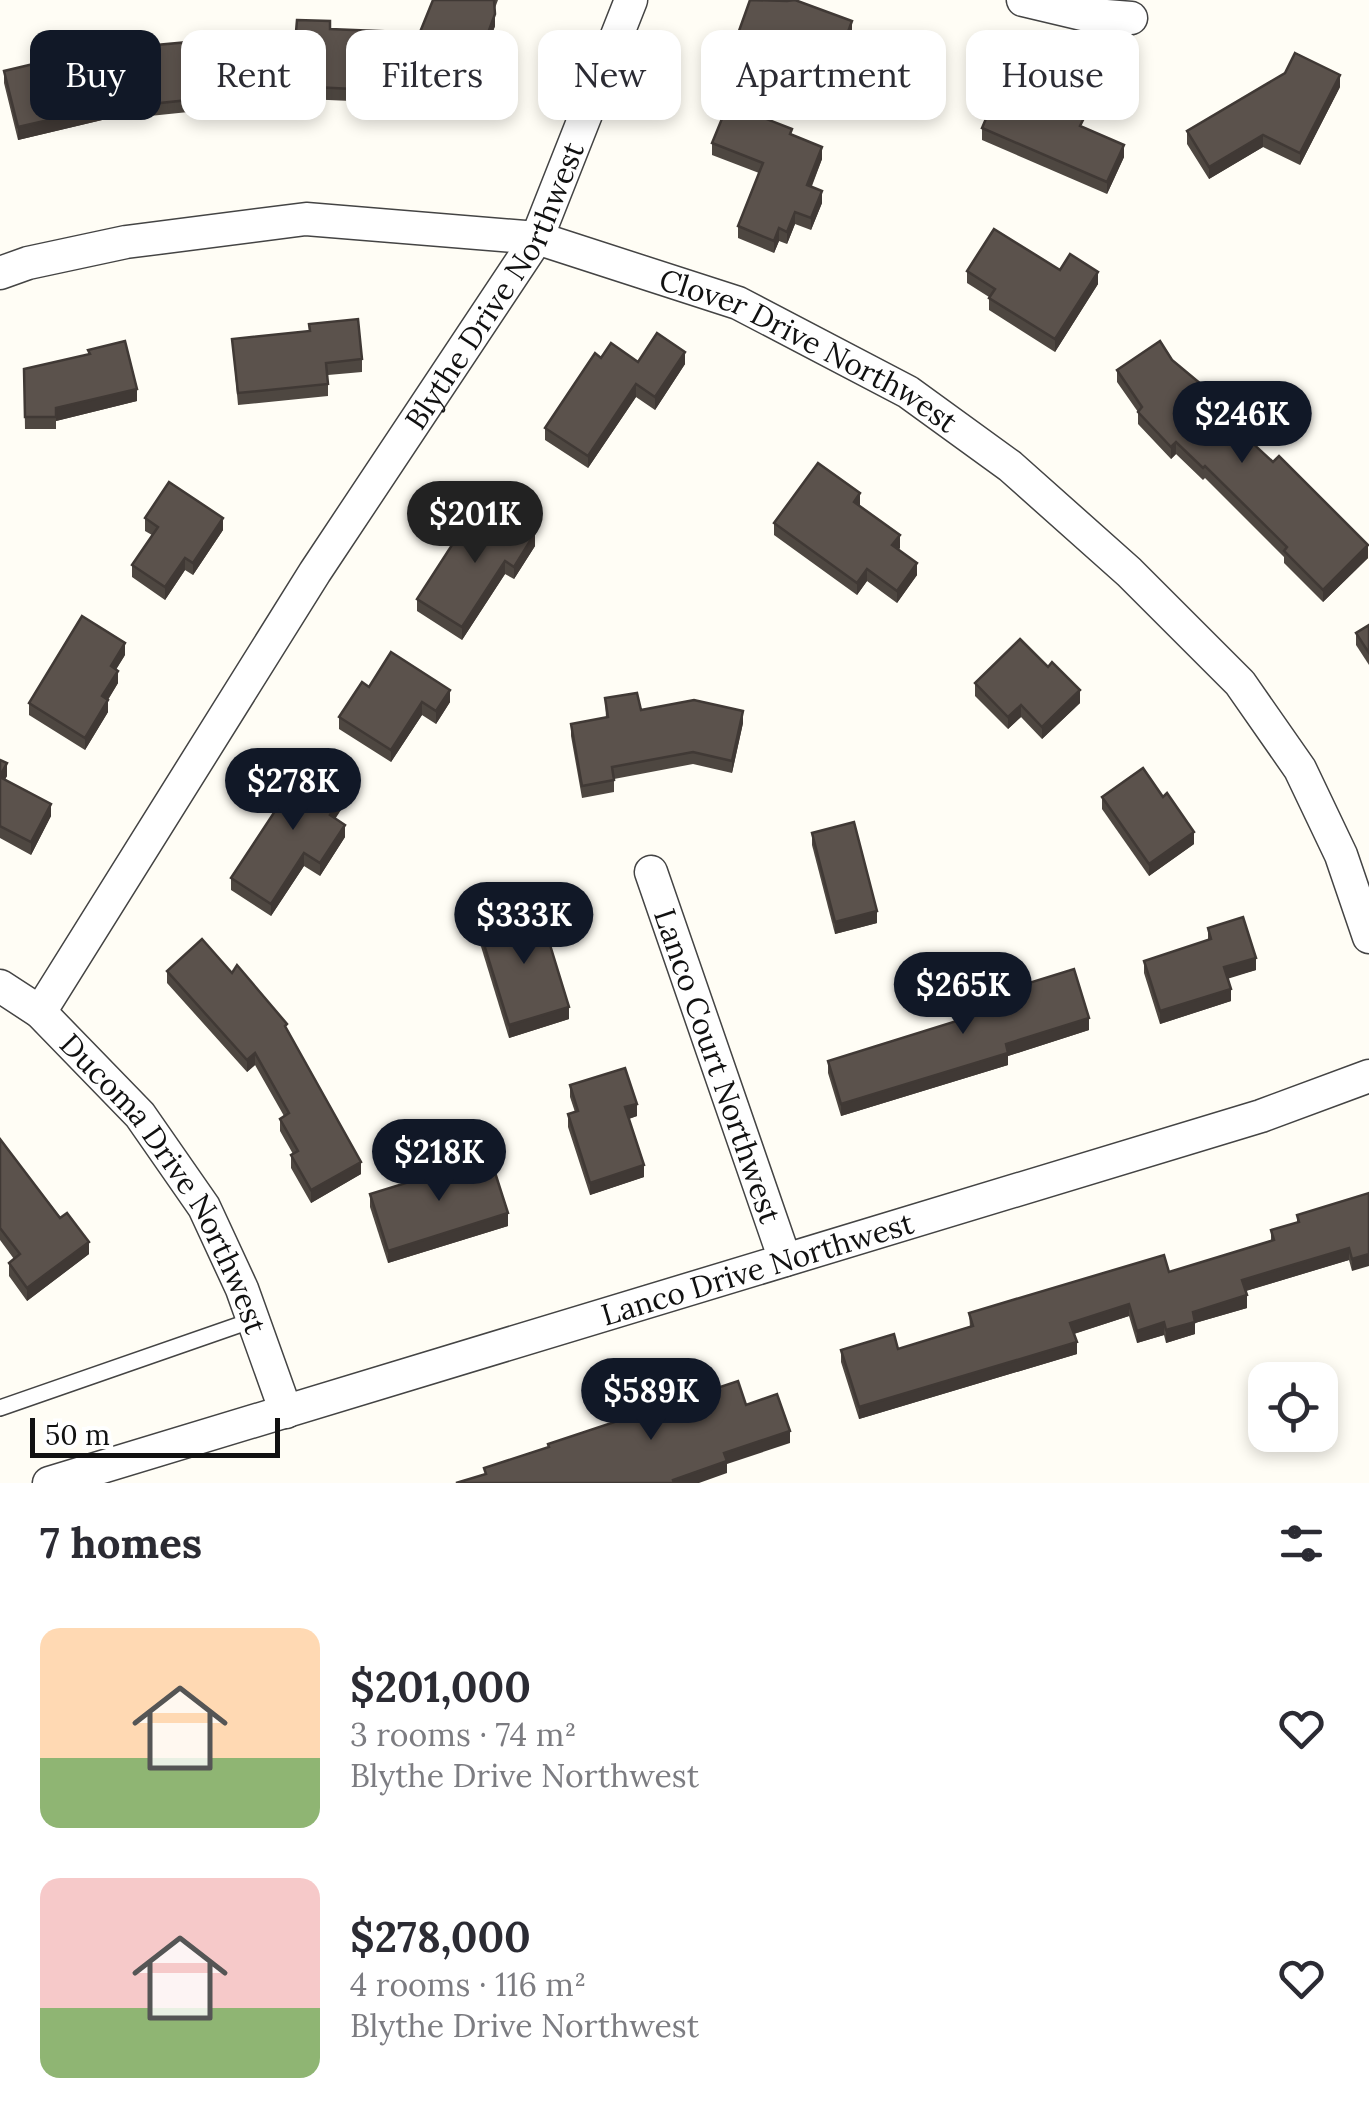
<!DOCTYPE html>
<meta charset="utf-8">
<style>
:root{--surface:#fff;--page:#f2f2f3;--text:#2b2b33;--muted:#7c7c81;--accent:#111827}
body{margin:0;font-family:Lora,serif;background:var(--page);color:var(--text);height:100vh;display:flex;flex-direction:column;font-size:38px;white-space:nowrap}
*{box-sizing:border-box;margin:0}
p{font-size:32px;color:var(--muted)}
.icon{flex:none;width:55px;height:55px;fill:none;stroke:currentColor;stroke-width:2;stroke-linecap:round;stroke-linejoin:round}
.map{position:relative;height:1483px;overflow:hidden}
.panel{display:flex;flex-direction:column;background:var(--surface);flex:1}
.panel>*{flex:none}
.banner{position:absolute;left:30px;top:30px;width:1310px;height:90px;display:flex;gap:20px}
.fabs{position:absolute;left:1248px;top:1362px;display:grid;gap:20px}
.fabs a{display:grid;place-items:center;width:90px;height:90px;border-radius:20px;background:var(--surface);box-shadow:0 5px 15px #0003;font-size:50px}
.scale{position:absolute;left:30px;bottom:25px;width:250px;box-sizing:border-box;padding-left:10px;border:5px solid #111;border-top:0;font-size:28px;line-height:35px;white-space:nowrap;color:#111;-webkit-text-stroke:8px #fff;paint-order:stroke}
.price{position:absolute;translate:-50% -85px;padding:0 22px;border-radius:35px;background:var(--accent);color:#fff;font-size:32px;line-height:65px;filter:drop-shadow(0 2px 5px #0008)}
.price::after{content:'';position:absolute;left:50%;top:60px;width:30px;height:22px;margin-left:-15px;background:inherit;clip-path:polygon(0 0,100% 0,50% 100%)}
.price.active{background:#222;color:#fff}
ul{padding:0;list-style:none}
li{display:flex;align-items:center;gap:30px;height:250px;padding:0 40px}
li span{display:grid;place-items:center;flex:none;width:280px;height:200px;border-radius:20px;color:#555}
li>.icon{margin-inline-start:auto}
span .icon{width:120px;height:120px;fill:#fffc;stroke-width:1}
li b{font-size:42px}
h2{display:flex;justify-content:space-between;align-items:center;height:120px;padding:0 40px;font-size:42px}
.chip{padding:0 35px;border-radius:20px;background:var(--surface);box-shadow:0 5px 15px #0003;font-size:35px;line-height:90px}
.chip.active{background:var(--accent);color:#fff}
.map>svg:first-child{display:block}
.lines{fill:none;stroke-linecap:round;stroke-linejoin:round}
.lane-casing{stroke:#444;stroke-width:18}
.street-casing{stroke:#444;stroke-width:35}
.lane{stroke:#fff;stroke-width:15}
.street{stroke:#fff;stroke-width:32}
.wall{fill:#4e4741}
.shaded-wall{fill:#403935}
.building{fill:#5b524c;stroke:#403935;stroke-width:2.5}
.labels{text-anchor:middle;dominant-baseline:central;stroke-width:10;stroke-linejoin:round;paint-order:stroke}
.street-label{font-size:30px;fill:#111;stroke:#fff}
</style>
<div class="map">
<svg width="1369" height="1483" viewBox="0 0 1369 1483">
<rect width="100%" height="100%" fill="#fffdf5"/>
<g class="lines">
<g class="lane-casing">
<polyline id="lane" points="0,1408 253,1320"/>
</g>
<g class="street-casing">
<g id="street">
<polyline points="1023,0 1082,14 1131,18"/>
<path id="s1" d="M0,273L28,263L126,242L306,219L537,238L738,303L908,392L1010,466L1129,572L1240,683L1300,769L1341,855L1369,937"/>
<path id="s2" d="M651,872L785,1260"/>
<path id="s3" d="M0,986L40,1012L140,1115L204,1207L242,1289L286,1412"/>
<path id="s4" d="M40,1012L315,572L537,238L631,0"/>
<path id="s5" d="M49,1483L1261,1116L1369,1076"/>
</g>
</g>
<use href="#lane" class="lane"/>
<use href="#street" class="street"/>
</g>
<g class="wall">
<polygon points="433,0 498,0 495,8 495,26 478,72 418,49 418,37"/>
<polygon points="330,29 402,32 400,111 352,108 352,101 257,97 257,105 140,117 140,111 18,140 4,83 4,71 89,75 135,66 135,47"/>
<polygon points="852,33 849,41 862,58 851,86 826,77 822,87 735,55 735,42"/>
<polygon points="1340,87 1300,165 1263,147 1209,179 1187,144 1187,131"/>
<polygon points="1045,101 1124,157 1107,194 982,140 982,128"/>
<polygon points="792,135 822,159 812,186 822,203 811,230 795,224 787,244 779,241 774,253 738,238 738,226 759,173 712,155 712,143"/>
<polygon points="1060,270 1098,284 1055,352 989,310 989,297 967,283 967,271"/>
<polygon points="232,339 362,359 362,372 328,375 328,396 238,405"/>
<polygon points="88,350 137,401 56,421 56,429 25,429 24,369 88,355"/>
<polygon points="601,358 638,362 685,364 655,410 636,397 588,468 545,440 545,428"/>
<polygon points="1172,360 1214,407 1368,558 1323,602 1284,563 1284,557 1205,478 1203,480 1176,454 1171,459 1138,424 1138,412 1117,382 1117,370"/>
<polygon points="860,505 859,507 900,548 898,549 917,575 897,603 867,581 857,595 774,535 774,523"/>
<polygon points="145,518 223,530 193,575 185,570 165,600 132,577 132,565 152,535 145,531"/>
<polygon points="475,536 535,546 514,579 505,574 462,640 417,611 417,599"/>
<polygon points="1369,625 1369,665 1356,645 1356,633"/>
<polygon points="125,655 116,669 118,683 108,700 108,712 85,750 29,715 29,703"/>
<polygon points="975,683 1080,703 1042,739 1021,717 1008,729 975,696"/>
<polygon points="369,687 450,702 436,724 422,715 391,762 339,729 339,717"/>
<polygon points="605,698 641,710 743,723 732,773 693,764 614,779 614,792 582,798 571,736 571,724 606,718"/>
<polygon points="0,760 7,776 5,779 51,816 31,855 0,838"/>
<polygon points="1102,797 1194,844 1149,876 1102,809"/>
<polygon points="348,799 335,818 345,837 320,876 304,866 271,916 231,890 231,878"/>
<polygon points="812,833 877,923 835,934 812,845"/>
<polygon points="479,928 569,1019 509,1038 479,940"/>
<polygon points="1208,928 1256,970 1227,978 1231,1001 1160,1024 1144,973 1144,961 1208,940"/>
<polygon points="167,971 232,973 287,1030 361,1174 311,1203 291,1168 291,1155 293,1154 280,1131 280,1119 284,1116 255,1065 247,1072 167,983"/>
<polygon points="955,1006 1089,1030 1008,1056 1008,1065 841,1116 828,1073 828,1061 956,1021"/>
<polygon points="570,1085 637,1116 629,1119 644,1177 590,1195 568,1127 568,1114 575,1112 570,1097"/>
<polygon points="0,1139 89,1254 27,1301 9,1276 9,1263 14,1259 0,1240"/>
<polygon points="1369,1193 1352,1271 1349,1260 1246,1291 1247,1308 1195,1323 1195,1334 1166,1343 1164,1335 1137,1343 1129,1316 1074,1334 1077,1354 859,1419 841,1362 841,1350 898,1349 970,1327 969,1313 1169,1272 1271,1241 1271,1230 1297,1222 1297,1215"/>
<polygon points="370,1194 508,1226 388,1263 370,1207"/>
</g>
<g class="shaded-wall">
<polygon points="495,14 495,26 478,72 478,60"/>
<polygon points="852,21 852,33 845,52 845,40"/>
<polygon points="862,45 862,58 851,86 851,74"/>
<polygon points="826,65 826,77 822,87 822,75"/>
<polygon points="1340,75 1340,87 1300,165 1300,153"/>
<polygon points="140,99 140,111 18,140 18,127"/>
<polygon points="1263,135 1263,147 1209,179 1209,167"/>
<polygon points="1124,145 1124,157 1107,194 1107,182"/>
<polygon points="822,147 822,159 807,197 807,185"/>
<polygon points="822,191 822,203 811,230 811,218"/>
<polygon points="795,212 795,224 787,244 787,232"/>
<polygon points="779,228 779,241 774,253 774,241"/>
<polygon points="1098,272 1098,284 1055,352 1055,339"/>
<polygon points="685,352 685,364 655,410 655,397"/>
<polygon points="636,384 636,397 588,468 588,456"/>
<polygon points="137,389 137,401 56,421 56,408"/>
<polygon points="1176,442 1176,454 1171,459 1171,447"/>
<polygon points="860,493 860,505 854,515 854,502"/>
<polygon points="223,518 223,530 193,575 193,563"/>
<polygon points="535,533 535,546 514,579 514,567"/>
<polygon points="900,535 900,548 892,558 892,545"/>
<polygon points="1368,545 1368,558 1323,602 1323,590"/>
<polygon points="185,558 185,570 165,600 165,587"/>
<polygon points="505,561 505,574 462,640 462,627"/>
<polygon points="917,563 917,575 897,603 897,591"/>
<polygon points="867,569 867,581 857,595 857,583"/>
<polygon points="125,643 125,655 111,678 111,666"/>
<polygon points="118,671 118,683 102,709 102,696"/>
<polygon points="450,690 450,702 436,724 436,711"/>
<polygon points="1080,690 1080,703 1042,739 1042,727"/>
<polygon points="108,700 108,712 85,750 85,738"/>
<polygon points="422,702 422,715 391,762 391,750"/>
<polygon points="1021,705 1021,717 1008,729 1008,717"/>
<polygon points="743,711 743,723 732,773 732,761"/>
<polygon points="7,763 7,776 0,789 0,776"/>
<polygon points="348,787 348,799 330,827 330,815"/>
<polygon points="51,804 51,816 31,855 31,842"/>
<polygon points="345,825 345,837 320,876 320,863"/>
<polygon points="1194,832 1194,844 1149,876 1149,864"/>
<polygon points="304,853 304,866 271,916 271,904"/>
<polygon points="877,911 877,923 835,934 835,922"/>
<polygon points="1256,958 1256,970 1224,980 1224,967"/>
<polygon points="1231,989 1231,1001 1160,1024 1160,1011"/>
<polygon points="569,1007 569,1019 509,1038 509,1025"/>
<polygon points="1089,1018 1089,1030 1008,1056 1008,1065 841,1116 841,1104 1006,1044"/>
<polygon points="255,1053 255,1065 247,1072 247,1060"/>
<polygon points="637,1104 637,1116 625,1120 625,1107"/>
<polygon points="361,1162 361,1174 311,1203 311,1190"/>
<polygon points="644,1165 644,1177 590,1195 590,1183"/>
<polygon points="508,1213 508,1226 388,1263 388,1251"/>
<polygon points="89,1242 89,1254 27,1301 27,1288"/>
<polygon points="1349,1248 1349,1260 1242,1292 1242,1280"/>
<polygon points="1369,1254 1369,1266 1352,1271 1352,1259"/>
<polygon points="1247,1295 1247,1308 1195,1323 1195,1334 1166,1343 1166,1330 1193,1312"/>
<polygon points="1129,1304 1129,1316 1070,1335 1070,1323"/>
<polygon points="1164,1322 1164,1335 1137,1343 1137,1331"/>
<polygon points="1077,1342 1077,1354 859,1419 859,1407"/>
<polygon points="790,1431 790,1443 727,1464 727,1473 699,1483 673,1483 673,1480 724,1453"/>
</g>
<g class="building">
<polygon points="433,0 494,0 495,14 478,60 418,37"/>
<polygon points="750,0 787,1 795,0 852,21 845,40 862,45 851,74 826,65 822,75 735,42"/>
<polygon points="297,20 330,21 330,29 402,32 400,98 352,96 352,89 256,84 257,93 140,105 140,99 18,127 4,71 84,52 89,75 137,66 135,47 296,32"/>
<polygon points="1295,53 1340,75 1300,153 1263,135 1209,167 1187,131 1285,73"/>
<polygon points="1004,76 1045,93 1042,100 1084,118 1080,126 1124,145 1107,182 982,128"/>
<polygon points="728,104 792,129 790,134 822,147 807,185 822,191 811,218 795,212 787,232 779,228 774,241 738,226 763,163 712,143"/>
<polygon points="994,229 1060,270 1070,254 1098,272 1055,339 989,298 995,289 967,271"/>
<polygon points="358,319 362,359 326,363 328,384 238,393 232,339 310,331 309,324"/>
<polygon points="657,333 685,352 655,397 636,384 588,456 545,428 595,353 601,358 611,343 638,362"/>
<polygon points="125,341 137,389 56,408 56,417 25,417 24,369 90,354 88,350"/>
<polygon points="1160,341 1172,360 1214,395 1208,402 1273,462 1279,456 1368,545 1323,590 1284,551 1287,547 1205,466 1203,468 1176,442 1171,447 1138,412 1142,407 1117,370"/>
<polygon points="818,463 860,493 854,502 900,535 892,545 917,563 897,591 867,569 857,583 774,523"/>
<polygon points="169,482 223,518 193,563 185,558 165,587 132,565 158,527 145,518"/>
<polygon points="495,507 535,533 514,567 505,561 462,627 417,599 463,528 475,536"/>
<polygon points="82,616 125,643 111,666 118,671 102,696 108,700 85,738 29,703"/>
<polygon points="1369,625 1369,653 1356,633"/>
<polygon points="1020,639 1048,667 1052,662 1080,690 1042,727 1021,705 1008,717 975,683"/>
<polygon points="391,652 450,690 436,711 422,702 391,750 339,717 362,682 369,687"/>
<polygon points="637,693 641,710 694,700 743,711 732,761 693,752 612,767 614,780 582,786 571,724 608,717 605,698"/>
<polygon points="0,760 7,763 0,776"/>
<polygon points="308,761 348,787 330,815 345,825 320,863 304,853 271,904 231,878"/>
<polygon points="1143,768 1163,797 1167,793 1194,832 1149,864 1102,797"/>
<polygon points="0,777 51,804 31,842 0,826"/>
<polygon points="854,822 877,911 835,922 812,833"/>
<polygon points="539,909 569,1007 509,1025 479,928"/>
<polygon points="1243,917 1256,958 1224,967 1231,989 1160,1011 1144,961 1211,939 1208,928"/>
<polygon points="202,939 232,973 237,965 287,1024 285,1026 361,1162 311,1190 291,1155 298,1151 280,1119 289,1113 255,1053 247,1060 167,971"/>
<polygon points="1074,969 1089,1018 1006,1044 1008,1053 841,1104 828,1061 960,1020 955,1006"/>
<polygon points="625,1068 637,1104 625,1107 644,1165 590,1183 568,1114 578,1111 570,1085"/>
<polygon points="0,1139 60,1218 67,1213 89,1242 27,1288 9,1263 20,1254 0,1228"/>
<polygon points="490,1157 508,1213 388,1251 370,1194"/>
<polygon points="1369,1193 1369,1254 1352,1259 1349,1248 1242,1280 1247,1295 1193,1312 1195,1322 1166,1330 1164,1322 1137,1331 1129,1304 1070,1323 1077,1342 859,1407 841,1350 894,1334 898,1349 973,1326 969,1313 1164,1255 1169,1272 1274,1240 1271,1230 1299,1222 1297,1215"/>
<polygon points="738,1381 746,1405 777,1394 790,1431 724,1453 727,1461 673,1480 674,1483 456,1483 486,1474 484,1468 549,1447 548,1444"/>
</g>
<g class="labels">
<g class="street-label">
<text stroke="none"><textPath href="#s4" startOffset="858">Blythe Drive Northwest</textPath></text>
<text stroke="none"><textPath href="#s1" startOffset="838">Clover Drive Northwest</textPath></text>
<text stroke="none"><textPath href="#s2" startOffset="205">Lanco Court Northwest</textPath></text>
<text stroke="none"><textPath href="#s3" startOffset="262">Ducoma Drive Northwest</textPath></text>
<text stroke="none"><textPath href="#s5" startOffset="740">Lanco Drive Northwest</textPath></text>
</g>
</g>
</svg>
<div class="fabs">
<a><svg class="icon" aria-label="locate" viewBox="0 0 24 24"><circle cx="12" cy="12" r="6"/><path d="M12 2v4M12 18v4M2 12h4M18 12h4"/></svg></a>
</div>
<div class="scale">50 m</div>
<b class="price" style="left:1242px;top:466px">$246K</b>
<b class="price active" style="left:475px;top:566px">$201K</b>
<b class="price" style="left:293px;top:833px">$278K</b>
<b class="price" style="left:524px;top:967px">$333K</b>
<b class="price" style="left:963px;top:1037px">$265K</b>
<b class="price" style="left:439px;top:1204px">$218K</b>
<b class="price" style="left:651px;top:1443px">$589K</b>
<div class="banner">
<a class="chip active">Buy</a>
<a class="chip">Rent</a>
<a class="chip">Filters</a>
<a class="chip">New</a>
<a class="chip">Apartment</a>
<a class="chip">House</a>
</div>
</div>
<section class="panel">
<h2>7 homes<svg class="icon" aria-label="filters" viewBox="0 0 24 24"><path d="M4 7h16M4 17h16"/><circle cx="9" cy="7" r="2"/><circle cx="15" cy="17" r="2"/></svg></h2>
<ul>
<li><span style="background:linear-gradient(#ffd9b3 65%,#8fb573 0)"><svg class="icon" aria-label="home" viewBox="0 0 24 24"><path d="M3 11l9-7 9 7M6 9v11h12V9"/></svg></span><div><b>$201,000</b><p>3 rooms · 74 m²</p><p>Blythe Drive Northwest</p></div><svg class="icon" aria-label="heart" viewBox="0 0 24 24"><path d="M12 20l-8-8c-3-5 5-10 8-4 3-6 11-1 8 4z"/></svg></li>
<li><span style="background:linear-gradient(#f6c9c9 65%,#8fb573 0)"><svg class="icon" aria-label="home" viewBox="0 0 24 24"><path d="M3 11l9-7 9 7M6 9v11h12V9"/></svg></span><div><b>$278,000</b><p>4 rooms · 116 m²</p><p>Blythe Drive Northwest</p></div><svg class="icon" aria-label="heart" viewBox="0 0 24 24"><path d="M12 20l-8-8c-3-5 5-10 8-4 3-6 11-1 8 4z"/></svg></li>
</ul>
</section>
